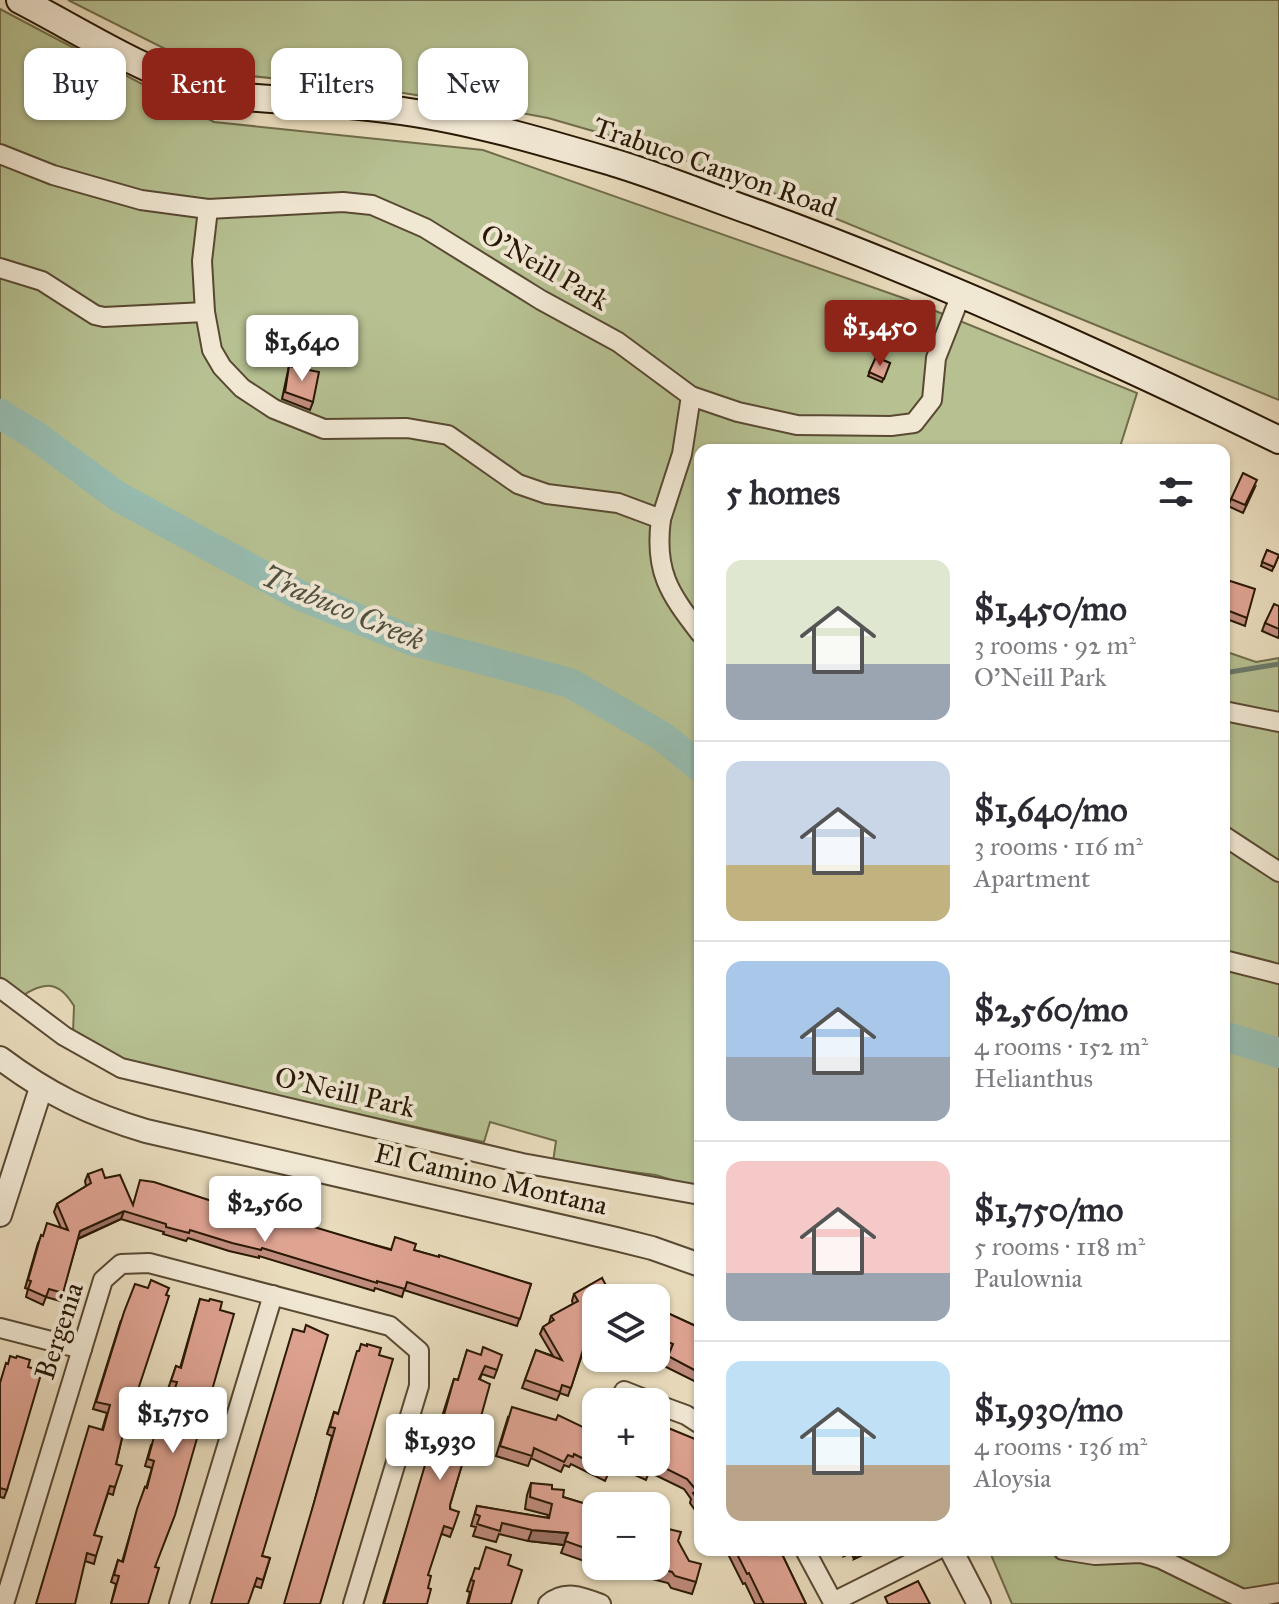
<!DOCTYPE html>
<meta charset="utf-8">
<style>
:root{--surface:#fff;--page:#f2f2f3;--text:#2b2b33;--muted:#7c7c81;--line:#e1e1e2;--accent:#8f2418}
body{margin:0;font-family:"IM FELL Great Primer",serif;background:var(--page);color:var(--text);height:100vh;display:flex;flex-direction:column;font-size:30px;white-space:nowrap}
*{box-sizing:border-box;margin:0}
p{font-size:26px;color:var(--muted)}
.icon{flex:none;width:44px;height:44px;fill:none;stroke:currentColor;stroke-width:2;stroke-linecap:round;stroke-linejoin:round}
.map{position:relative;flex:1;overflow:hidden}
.panel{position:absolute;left:694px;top:444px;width:536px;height:1112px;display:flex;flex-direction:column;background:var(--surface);border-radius:16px;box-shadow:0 2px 6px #0004}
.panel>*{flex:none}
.top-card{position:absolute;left:24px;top:48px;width:550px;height:72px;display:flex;gap:16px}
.fabs{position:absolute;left:582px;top:1284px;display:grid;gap:16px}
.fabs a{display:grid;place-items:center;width:88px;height:88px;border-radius:16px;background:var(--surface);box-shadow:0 2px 6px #0004;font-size:40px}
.price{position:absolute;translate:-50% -68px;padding:0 18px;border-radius:8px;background:#fff;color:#222;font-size:26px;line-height:52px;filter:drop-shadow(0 2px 4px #0008)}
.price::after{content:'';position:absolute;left:50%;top:48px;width:24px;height:18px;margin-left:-12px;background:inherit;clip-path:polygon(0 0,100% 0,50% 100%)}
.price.on{background:var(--accent);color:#fff}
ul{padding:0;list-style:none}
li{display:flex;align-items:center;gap:24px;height:200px;padding:0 32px}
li+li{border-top:2px solid var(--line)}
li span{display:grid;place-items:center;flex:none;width:224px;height:160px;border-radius:16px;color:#555}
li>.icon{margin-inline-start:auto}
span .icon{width:96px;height:96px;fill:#fffc;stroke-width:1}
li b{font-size:34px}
h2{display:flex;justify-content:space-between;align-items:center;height:96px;padding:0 32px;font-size:34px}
.pill{padding:0 28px;border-radius:16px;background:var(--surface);box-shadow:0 2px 6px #0004;font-size:28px;line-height:72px}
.pill.on{background:var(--accent);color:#fff}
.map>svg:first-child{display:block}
.green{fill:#b6c091;stroke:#706c4a;stroke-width:2}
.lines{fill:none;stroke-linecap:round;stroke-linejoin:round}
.stream{stroke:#6b7a6b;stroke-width:5}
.river{stroke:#97bcb0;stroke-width:30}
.minor-casing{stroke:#594932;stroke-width:22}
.tertiary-casing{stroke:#594932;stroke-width:26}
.secondary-casing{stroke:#291804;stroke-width:30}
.minor{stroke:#f1e8d4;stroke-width:18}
.tertiary{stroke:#f1e8d4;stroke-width:22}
.secondary{stroke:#f1e8d4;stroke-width:26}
.wall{fill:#c08c7e;stroke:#291804;stroke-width:2}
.shaded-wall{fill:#9c7266;stroke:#291804;stroke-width:2}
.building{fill:#dfa392;stroke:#291804;stroke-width:2}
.labels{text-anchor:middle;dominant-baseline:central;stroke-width:8;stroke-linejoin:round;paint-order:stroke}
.street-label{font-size:28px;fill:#291804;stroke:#f1e8d4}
.water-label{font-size:30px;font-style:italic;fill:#505140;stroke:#f1e8d4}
</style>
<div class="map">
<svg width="1279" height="1604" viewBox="0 0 1279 1604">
<rect width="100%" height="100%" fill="#e9dcbd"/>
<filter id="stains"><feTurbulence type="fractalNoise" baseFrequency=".0025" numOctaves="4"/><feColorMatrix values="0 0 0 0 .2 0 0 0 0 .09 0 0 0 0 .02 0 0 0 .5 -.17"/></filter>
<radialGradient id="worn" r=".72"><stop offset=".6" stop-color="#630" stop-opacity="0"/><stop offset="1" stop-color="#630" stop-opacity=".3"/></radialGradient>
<g class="green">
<polygon points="68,0 1279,0 1279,400 756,186 652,148 548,118 479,105 378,89 211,72"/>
<path d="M0,9L214,122L483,150L906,299L1137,393L1119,450H700V1189L656,1175L553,1162L556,1141L490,1122L484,1142L122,1062L73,1033L74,1006C59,981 45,981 22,996L0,977Z"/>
<polygon points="1224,651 1256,662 1279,658 1279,1604 1012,1604 989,1550 1224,1550"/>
</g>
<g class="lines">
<polyline class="stream" points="1224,673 1279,664"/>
<g class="river">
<polyline points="0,414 36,436 117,496 299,595 413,641 570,683 663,737 700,767"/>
<polyline points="1224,1036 1279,1053"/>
</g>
<g class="minor-casing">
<g id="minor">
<polyline points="0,154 53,175 141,200 208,209 343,202 372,205 425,228 541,300 618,342 691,396 738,412 797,425 891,426 914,423 932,400 936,358 962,292"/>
<path d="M208,209L202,261L205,312L212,350L222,367L242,388L274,409L324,429L407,428L448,435L518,484L547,494L618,503L661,519C654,571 669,593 700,633"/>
<polyline points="0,268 42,281 95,315 104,317 205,312"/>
<polyline points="661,519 682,454 691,396"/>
<polyline points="1224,711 1279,722"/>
<polyline points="1224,836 1279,872"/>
<polyline points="1224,960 1279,974"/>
<polyline points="0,988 64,1036 121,1068 522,1163 700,1195"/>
<polyline points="0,1328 82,1349"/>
<polyline points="624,1391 652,1402"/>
<polyline points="656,1404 686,1415 700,1424"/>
<polyline points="805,1550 834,1604"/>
<polyline points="1063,1550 1095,1555 1141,1553 1161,1559 1253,1604"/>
<polyline points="1242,1599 1279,1593"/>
<polyline points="833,1602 937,1550"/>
<polyline points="4,1604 103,1280 121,1264 149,1263 390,1326 419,1351 419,1386 353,1604"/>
<polyline points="179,1604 273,1295"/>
<path d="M548,1604C565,1589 583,1597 601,1604"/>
</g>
</g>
<g class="tertiary-casing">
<g id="tertiary">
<path d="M0,1058C48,1094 89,1114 146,1131L616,1239L652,1248L700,1265"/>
<polyline points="0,1215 41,1088"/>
<polyline points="951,1550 979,1604"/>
</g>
</g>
<g class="secondary-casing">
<path id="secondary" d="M20,0C78,30 138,69 201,89C234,99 268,98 302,101C335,103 369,107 402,111C473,121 544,142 612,162C662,177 710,197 759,214C937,279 1109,357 1279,440"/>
</g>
<use href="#minor" class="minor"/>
<use href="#tertiary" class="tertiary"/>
<use href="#secondary" class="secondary"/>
</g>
<g class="wall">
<polygon points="876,357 890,363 882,382 868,376"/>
<polygon points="289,366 313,402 310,410 282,399"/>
<polygon points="1255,487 1243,513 1228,506 1231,499"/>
<polygon points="1267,550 1279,555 1272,571 1261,566"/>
<polygon points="1224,579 1247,618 1245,626 1224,618"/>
<polygon points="1279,606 1279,635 1278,638 1262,631 1265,623"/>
<polygon points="88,1174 105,1178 133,1204 224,1205 390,1249 414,1250 531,1284 517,1326 404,1290 402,1297 375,1288 374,1291 259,1256 259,1258 229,1251 188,1238 186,1241 163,1234 164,1232 121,1219 78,1239 60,1301 46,1297 43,1305 26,1297 28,1289 25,1288 38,1243 43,1236 61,1228 54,1212 57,1204 86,1186 85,1181"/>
<polygon points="602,1278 596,1342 591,1345 589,1353 581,1358 568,1396 560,1393 557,1400 522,1388 536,1350 553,1356 540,1334 543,1327 549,1323 551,1316 573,1304 572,1301 574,1294"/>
<polygon points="632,1292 665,1297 663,1311 700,1328 700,1384 664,1366 669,1354 656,1349 656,1298 630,1298"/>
<polygon points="200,1299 220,1310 210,1397 207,1404 200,1402 155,1567 148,1604 111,1604 116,1584 111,1582 118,1560 122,1562 135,1517 145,1487 146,1488 152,1468 145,1466 151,1445 159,1438 165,1421 174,1390 168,1389 176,1366 180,1368"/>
<polygon points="121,1320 122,1438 116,1464 115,1487 113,1495 108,1493 94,1535 96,1556 94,1564 85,1561 102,1430 107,1413 93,1409"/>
<polygon points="467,1350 497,1370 494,1378 482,1374 480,1379 480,1420 477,1428 473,1427 450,1505 453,1529 450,1537 442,1534 383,1604 451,1388 454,1379 458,1380"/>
<polygon points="28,1367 7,1490 4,1498 0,1497 0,1382"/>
<polygon points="334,1412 338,1413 320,1604 311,1514 332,1436 327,1434"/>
<polygon points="508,1417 596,1462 656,1462 695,1454 700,1456 700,1517 690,1503 691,1499 684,1489 649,1472 646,1480 612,1465 605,1481 571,1464 569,1467 564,1465 561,1472 531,1458 528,1466 496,1456"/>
<polygon points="531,1483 552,1489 563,1497 596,1507 596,1565 561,1553 564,1545 528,1541 499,1534 496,1542 473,1536 476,1527 471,1526 477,1506 547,1518 548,1515 525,1509 527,1495"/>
<polygon points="678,1541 696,1582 692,1594 671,1588 668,1583 601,1566 656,1566"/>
<polygon points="721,1550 780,1550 806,1604 755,1604 745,1583 743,1584 727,1552 723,1554"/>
<polygon points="841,1550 873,1550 854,1559 851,1553 844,1556"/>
<polygon points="262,1556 270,1558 261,1588 254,1586"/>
<polygon points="508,1565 511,1604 467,1604 470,1592 467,1591 471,1579 478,1569"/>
</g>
<g class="shaded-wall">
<polygon points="124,1211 121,1219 77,1239 80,1231"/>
<polygon points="596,1336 596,1342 585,1348 588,1340"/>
<polygon points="591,1346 589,1353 581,1358 583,1350"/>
<polygon points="532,1530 568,1533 564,1545 528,1541"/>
<polygon points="847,1550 852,1550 851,1553 844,1556"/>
<polygon points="858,1550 873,1550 854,1559"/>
</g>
<g class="building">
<polygon points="876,357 890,363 884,379 869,372"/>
<polygon points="289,366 319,372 313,402 285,392"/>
<polygon points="1243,473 1257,480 1245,505 1231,499"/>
<polygon points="1267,550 1279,555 1274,567 1262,562"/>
<polygon points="1224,579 1255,589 1247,618 1224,609"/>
<polygon points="1274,604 1279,606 1279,629 1265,623"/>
<polygon points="102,1169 105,1178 120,1175 133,1205 140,1180 154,1182 224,1205 247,1208 293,1223 294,1221 391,1250 395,1237 416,1244 414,1250 439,1257 439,1255 531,1284 520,1319 407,1282 405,1289 377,1281 377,1283 262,1248 261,1250 232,1243 190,1230 189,1233 166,1227 166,1224 124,1211 80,1231 63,1293 49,1289 46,1297 28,1289 31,1281 28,1280 41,1235 43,1236 47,1223 68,1230 57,1204 91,1183 88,1174"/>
<polygon points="602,1278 613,1298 596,1298 596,1336 588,1340 591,1346 583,1350 571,1388 562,1385 560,1392 525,1380 536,1350 562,1360 543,1327 554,1320 551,1316 578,1301 574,1294"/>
<polygon points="151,1280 169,1288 166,1295 169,1296 122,1438 116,1464 122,1466 115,1487 110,1486 94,1535 102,1537 96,1556 87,1553 75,1604 36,1604 89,1426 103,1430 110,1405 96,1402 124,1312 135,1284 148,1288"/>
<polygon points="632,1292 665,1297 663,1311 700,1328 700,1373 668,1356 673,1344 656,1337 656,1298 631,1298"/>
<polygon points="200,1299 209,1301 210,1299 222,1302 220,1310 234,1314 210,1397 203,1394 196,1419 202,1421 175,1515 155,1567 159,1568 148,1604 111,1604 119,1576 114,1575 118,1560 123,1562 137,1509 145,1487 147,1488 154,1461 148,1459 154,1437 159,1438 167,1413 177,1382 171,1381 176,1366 181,1368"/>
<polygon points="306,1325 328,1335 262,1556 270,1558 263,1580 257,1578 248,1604 211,1604 293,1329 304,1332"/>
<polygon points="361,1344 367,1346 367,1344 381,1348 379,1355 393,1359 320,1604 284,1604 313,1506 335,1428 330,1427 334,1412 338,1414 357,1351 359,1351"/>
<polygon points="483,1347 502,1355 497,1370 485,1366 479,1379 490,1384 480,1420 476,1418 450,1505 450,1509 459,1512 453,1529 444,1526 428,1575 431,1576 428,1588 431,1589 427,1604 384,1604 438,1421 442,1422 454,1379 458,1380 467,1350 481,1355"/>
<polygon points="10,1356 16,1358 17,1356 30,1360 28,1367 42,1371 7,1490 0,1488 0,1383 6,1363 8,1364"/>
<polygon points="512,1407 556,1420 558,1415 591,1431 595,1422 596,1422 596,1462 612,1462 608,1471 574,1454 573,1457 568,1455 564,1462 534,1448 532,1456 500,1446"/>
<polygon points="656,1423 700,1441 695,1453 700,1456 700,1502 693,1493 697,1491 687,1479 653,1462 649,1470 632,1462 656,1462"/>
<polygon points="531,1483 552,1485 552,1489 564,1490 563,1497 596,1507 596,1552 565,1541 568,1533 532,1530 502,1523 500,1531 477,1524 480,1516 475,1514 477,1506 549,1518 552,1504 530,1497"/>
<polygon points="656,1526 681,1532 678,1541 689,1561 701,1564 696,1582 675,1576 672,1572 649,1566 656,1566"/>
<polygon points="486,1547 511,1555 508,1565 522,1570 511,1604 468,1604 474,1581 471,1580 475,1568 479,1569"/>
<polygon points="735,1550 780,1550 806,1604 764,1604 749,1573 747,1574"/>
<polygon points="918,1581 930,1604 888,1604 885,1597"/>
</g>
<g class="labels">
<g class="street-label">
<text transform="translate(715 167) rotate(19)">Trabuco Canyon Road</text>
<text transform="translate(545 267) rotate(30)">O'Neill Park</text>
<text transform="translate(345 1092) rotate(13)">O'Neill Park</text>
<text transform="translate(491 1179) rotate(13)">El Camino Montana</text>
<text transform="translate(59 1331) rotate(-72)">Bergenia</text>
</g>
<g class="water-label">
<text transform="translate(343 608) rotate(23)">Trabuco Creek</text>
</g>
</g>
<rect width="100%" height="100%" filter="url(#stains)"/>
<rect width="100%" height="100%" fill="url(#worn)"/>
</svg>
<div class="fabs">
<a><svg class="icon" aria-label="layers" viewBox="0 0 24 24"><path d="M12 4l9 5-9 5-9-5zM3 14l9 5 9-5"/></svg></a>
<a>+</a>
<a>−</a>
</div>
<b class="price on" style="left:880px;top:368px">$1,450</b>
<b class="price" style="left:302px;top:383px">$1,640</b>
<b class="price" style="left:265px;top:1244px">$2,560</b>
<b class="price" style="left:173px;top:1455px">$1,750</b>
<b class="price" style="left:440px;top:1482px">$1,930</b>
<div class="top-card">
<a class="pill">Buy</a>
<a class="pill on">Rent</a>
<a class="pill">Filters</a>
<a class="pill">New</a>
</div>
<section class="panel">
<h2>5 homes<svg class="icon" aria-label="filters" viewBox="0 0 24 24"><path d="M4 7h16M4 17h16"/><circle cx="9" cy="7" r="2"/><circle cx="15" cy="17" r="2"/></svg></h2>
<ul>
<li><span style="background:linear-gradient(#dfe7d0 65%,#9aa5b1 0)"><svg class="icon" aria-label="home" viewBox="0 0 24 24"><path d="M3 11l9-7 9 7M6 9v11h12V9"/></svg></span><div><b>$1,450/mo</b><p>3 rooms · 92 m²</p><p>O'Neill Park</p></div></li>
<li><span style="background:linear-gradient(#c9d6e8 65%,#c2b280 0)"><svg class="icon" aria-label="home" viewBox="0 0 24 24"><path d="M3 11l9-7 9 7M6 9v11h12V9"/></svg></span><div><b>$1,640/mo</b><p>3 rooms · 116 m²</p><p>Apartment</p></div></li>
<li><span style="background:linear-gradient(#a9c7e8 60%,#9aa5b1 0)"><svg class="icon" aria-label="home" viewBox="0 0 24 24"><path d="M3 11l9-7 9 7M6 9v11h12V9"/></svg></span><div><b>$2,560/mo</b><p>4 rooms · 152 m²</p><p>Helianthus</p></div></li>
<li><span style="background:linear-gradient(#f6c9c9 70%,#9aa5b1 0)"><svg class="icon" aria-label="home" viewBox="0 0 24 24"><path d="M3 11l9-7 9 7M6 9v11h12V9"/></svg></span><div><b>$1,750/mo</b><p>5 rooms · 118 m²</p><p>Paulownia</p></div></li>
<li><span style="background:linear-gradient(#bfe0f5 65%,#b9a48a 0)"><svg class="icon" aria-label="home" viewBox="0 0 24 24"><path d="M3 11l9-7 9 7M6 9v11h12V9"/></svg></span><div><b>$1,930/mo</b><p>4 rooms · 136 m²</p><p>Aloysia</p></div></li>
</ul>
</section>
</div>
